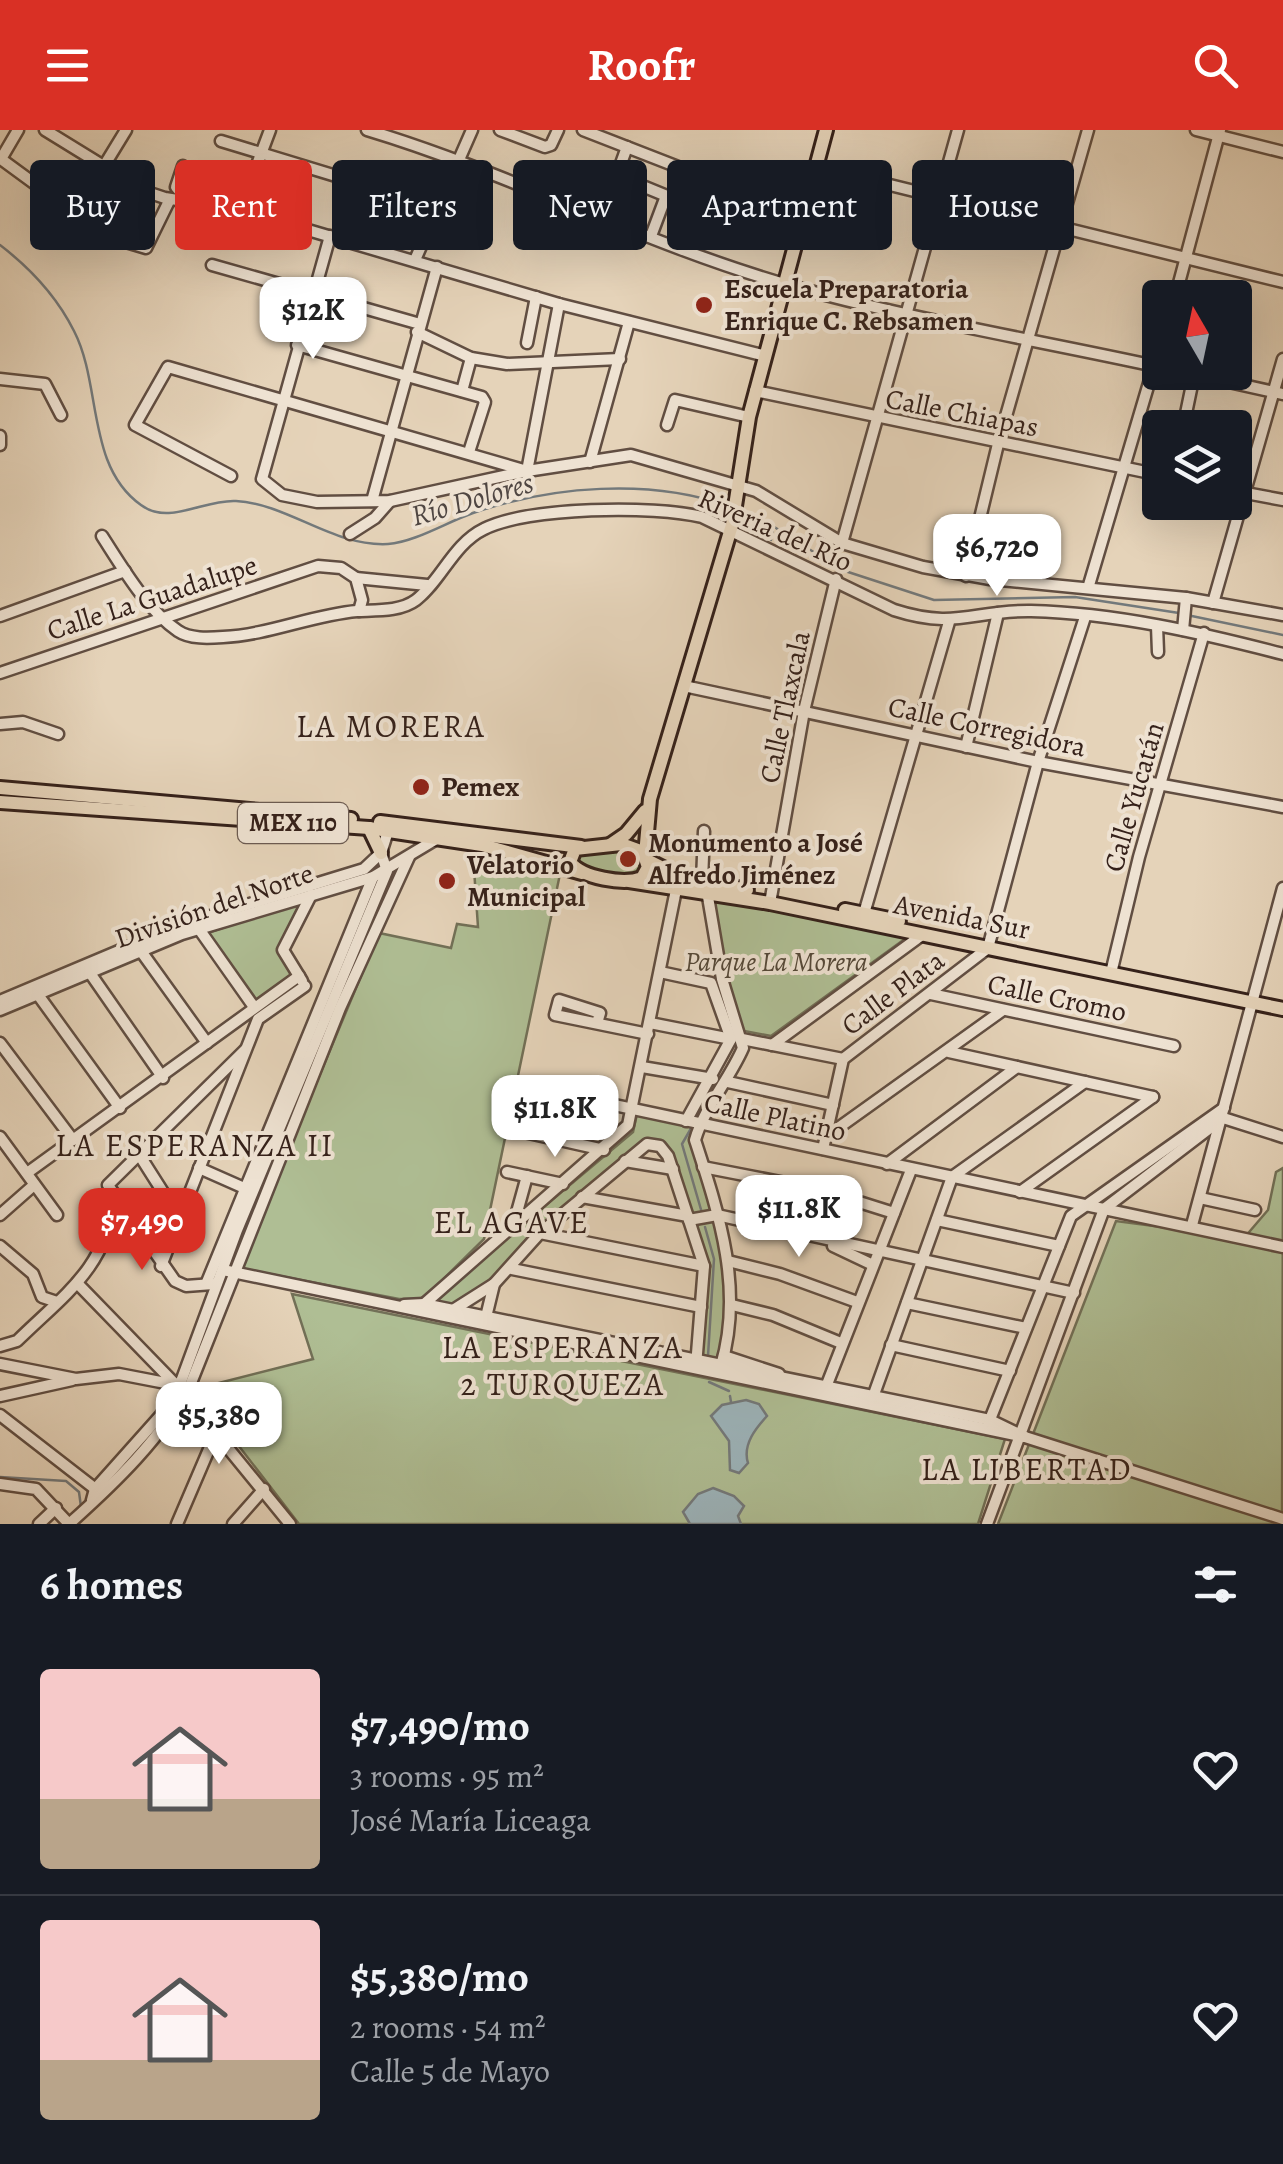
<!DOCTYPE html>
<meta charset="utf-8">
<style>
:root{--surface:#171b24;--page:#20242c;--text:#f1f3f6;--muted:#9ea1a6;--line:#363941;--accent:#d93025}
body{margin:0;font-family:Alegreya,serif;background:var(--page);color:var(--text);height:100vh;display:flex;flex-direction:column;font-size:38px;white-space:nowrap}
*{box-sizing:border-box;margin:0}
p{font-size:32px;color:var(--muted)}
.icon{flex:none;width:55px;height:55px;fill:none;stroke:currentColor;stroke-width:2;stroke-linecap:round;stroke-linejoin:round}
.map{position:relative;height:1394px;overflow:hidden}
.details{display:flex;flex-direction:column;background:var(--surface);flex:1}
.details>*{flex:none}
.guide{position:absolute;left:30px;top:30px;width:1225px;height:90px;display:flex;gap:20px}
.needle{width:65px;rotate:351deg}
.tools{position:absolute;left:1142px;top:150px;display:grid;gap:20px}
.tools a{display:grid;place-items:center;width:110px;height:110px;border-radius:10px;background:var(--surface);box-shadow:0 10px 40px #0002;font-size:50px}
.price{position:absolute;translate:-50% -85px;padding:0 22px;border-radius:20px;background:#fff;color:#222;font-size:32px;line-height:65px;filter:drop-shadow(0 2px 5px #0008)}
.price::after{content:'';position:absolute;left:50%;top:60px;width:30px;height:22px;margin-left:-15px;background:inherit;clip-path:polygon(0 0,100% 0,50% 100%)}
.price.on{background:var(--accent);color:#fff}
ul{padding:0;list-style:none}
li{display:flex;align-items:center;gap:30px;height:250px;padding:0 40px}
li+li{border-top:2px solid var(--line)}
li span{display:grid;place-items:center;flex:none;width:280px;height:200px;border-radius:10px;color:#555}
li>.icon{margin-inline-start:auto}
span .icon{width:120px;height:120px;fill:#fffc;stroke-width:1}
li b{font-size:42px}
h2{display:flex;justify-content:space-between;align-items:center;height:120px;padding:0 40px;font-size:42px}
.chip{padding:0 35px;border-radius:10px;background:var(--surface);box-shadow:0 10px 40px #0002;font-size:35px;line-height:90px}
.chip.on{background:var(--accent);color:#fff}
header{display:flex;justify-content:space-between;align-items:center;height:130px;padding:0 40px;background:var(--accent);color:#fff;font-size:45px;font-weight:700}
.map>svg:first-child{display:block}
.green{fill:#afbe94;stroke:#727057;stroke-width:2.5}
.water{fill:#9cb4bb;stroke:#73797b;stroke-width:2.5}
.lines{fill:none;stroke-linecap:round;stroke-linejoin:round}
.stream{stroke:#73797b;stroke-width:2.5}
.minor-casing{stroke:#614e42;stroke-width:15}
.major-casing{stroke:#35211a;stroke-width:18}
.minor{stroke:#eee2d2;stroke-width:10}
.major{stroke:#e5d3b9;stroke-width:12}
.poi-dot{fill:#8f2418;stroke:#eee2d2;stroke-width:4}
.labels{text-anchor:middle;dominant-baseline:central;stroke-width:8;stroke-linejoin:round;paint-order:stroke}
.shield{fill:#eee2d2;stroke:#6c5b51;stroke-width:2.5}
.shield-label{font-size:25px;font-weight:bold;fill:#35211a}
.poi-label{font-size:28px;font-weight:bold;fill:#35211a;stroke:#eee2d2;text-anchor:start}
.street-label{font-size:28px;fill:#35211a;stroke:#eee2d2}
.park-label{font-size:28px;font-style:italic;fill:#544838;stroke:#eee2d2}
.water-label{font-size:30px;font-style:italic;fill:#4f4642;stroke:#eee2d2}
.quarter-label{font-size:32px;letter-spacing:2.5px;fill:#35211a;stroke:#eee2d2}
</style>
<header><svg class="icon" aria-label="menu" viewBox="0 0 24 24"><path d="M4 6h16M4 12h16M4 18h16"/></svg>Roofr<svg class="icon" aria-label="search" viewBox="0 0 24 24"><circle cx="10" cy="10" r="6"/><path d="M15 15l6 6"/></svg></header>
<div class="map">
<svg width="1283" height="1394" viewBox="0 0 1283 1394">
<rect width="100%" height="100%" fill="#e5d3b9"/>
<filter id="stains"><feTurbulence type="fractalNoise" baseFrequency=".002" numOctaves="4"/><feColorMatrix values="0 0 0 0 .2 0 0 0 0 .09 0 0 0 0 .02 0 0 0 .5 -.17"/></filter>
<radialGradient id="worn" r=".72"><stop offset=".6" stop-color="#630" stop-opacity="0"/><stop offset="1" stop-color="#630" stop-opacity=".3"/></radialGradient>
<g class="green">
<path d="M579,719L638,721L642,739C625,753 594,740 576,732Z"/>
<polygon points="473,724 560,744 484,1109 423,1169 399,1169 239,1138 379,803 451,818 457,794 478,797"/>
<polygon points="707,761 913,803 771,906 739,900 722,849"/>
<polygon points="300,773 279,821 294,846 255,873 207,803"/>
<polygon points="637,984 695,996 691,1011 725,1131 729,1175 718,1231 701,1228 708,1137 673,1024 656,1010 641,1013 531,1104 500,1147 452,1176 429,1173 633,1002"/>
<polygon points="1283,1038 1282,1394 998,1394 1116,1091 1244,1108 1268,1080 1276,1042"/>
<polygon points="292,1164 1005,1309 978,1394 299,1394 195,1259 313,1229"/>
</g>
<g class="water">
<path d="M746,1270L759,1274L767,1286C757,1297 742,1314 748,1333L739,1343L730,1340L729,1311L711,1286L722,1275Z"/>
<polygon points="713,1358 734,1366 744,1376 738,1386 741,1394 690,1394 683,1382 698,1364"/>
</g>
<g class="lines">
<g class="stream">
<path d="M0,115C30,138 57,167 74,201C102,255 86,336 141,375C169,396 204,369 236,371C289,374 333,417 388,414C415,412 447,392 473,383C551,356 650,348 728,376"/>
<polyline points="740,381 768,393 842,440 934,470 1075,467 1179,483"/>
<polyline points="771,410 773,397"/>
<polyline points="1187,485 1283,505"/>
<polyline points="693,995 682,1014 702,1083"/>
<polyline points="705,1097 714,1129 708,1226"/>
<polyline points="709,1252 729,1261"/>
<polyline points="730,1266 731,1272"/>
<polyline points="0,1347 66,1351 79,1362 81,1377"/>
</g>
<g class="minor-casing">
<g id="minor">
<polyline points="18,0 1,29 106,106 146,118 170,69"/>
<polyline points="45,0 144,61 165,68 240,80 559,174 766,226"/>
<path d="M367,0C510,43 644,114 788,155C910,189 1036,210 1160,237"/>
<polyline points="500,0 545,17 551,15 558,0"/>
<polyline points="583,0 745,63"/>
<polyline points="1196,0 1283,22"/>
<polyline points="221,11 438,77"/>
<polyline points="104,36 126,0"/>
<polyline points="183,36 176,57 188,71"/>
<polyline points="817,37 1283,152"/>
<polyline points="618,46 679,71"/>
<polyline points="240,80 270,0"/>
<polyline points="602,86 627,17"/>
<polyline points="330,106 262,349 282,365 317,372 390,371 527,341 631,325 756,361 842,413 923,437 990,449 1186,468 1283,485"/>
<polyline points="651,106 666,66"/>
<polyline points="343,109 361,53"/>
<polyline points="415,130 472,0"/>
<polyline points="212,135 420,194"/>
<polyline points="1175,168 1220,0"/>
<polyline points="417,202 471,228 507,234 620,229"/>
<polyline points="527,213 536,167"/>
<polyline points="297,215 482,267 485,272 469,322"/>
<polyline points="1184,242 1283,264"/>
<polyline points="0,249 45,254 61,285"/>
<polyline points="462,261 471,228"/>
<polyline points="755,261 1160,345"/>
<polyline points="1184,293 1194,245"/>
<polyline points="667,295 675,270 749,287"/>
<polyline points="0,306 0,315"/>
<polyline points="590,332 629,192"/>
<polyline points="527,341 559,174"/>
<polyline points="231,346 135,295 168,237 527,341"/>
<polyline points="1235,361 1283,370"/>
<polyline points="372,371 437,137"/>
<polyline points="350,404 375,388 390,371"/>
<path d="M102,406C122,437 147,480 178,501C190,509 208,508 223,507C268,505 312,485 357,481C375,480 400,482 416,470C441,451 453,414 484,399C527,377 654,375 702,387L894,480C956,500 973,480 1031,481C1116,483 1202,503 1283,524"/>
<polyline points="842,413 958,0"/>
<polyline points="966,446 998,314 1088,0"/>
<polyline points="356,448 427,455"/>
<polyline points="1089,455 1160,216"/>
<polyline points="1213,473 1283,229"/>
<polyline points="0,486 125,441"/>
<polyline points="1157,496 1158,522"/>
<polyline points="1183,500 1186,468"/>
<polyline points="0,543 318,436 341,438 356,448 362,470 359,481"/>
<polyline points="684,556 1038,632 1283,677"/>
<polyline points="0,594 23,592 58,604"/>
<polyline points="966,617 998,483"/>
<polyline points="702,751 704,701"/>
<path d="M707,761L722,849L743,918C729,950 704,978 695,1010C719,1084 744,1159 721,1236"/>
<polyline points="770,773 804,581 836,449"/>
<polyline points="863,787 949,492"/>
<polyline points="199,799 254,877"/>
<polyline points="138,817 207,913"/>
<polyline points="660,842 711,853 731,909 686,991"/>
<polyline points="90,843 163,948"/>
<polyline points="1111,843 1139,727 1204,503"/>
<polyline points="302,851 283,820 311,765"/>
<polyline points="36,862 120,978"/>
<polyline points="931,864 1174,916"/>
<polyline points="0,871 178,796 364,739 381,723 388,701"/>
<polyline points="0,880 182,804 373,747 438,708"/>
<polyline points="597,893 600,883 559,870 555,885 648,904"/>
<polyline points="650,893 731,909"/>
<polyline points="742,909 843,929"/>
<polyline points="0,913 73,1010"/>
<polyline points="772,915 922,805"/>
<polyline points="949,922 1153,967"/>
<polyline points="642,937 713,949"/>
<polyline points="728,952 833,975"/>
<polyline points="1217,986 1283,1007"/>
<polyline points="827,1006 1003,880"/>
<polyline points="0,1007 57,1085"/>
<polyline points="823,1019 843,929 988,818 1038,632 1085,487"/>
<polyline points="604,1020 515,1000 525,956 1283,1117"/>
<polyline points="140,1026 180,1089"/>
<polyline points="625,1031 673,1039"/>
<polyline points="887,1034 1017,937"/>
<polyline points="703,1037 821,1060 894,1083"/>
<polyline points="199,1038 242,1057"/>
<polyline points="507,1042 563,1054"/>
<polyline points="27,1043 299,846"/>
<polyline points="1020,1062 1153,967"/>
<polyline points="582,1067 688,1086"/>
<polyline points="1200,1068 1255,1080"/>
<polyline points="0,1085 34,1055"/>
<polyline points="689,1090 717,1085 1074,1163"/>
<polyline points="937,1090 1059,1116"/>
<polyline points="514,1093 527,1046"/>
<polyline points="1192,1095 1283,758"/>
<polyline points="540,1103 704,1136"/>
<polyline points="0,1116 33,1144 42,1167 57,1172"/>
<polyline points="833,1116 873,1135"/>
<polyline points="728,1131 780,1144 857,1172"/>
<polyline points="161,1136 258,889 305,856"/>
<polyline points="512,1139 701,1177"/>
<polyline points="223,1140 1025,1307 1283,1389"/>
<polyline points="207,1152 373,747"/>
<polyline points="77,1153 178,1257 290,1394"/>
<polyline points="213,1154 186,1156 175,1151 108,1055 245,920"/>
<polyline points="907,1173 1026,1198"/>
<polyline points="404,1175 424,1174 990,1290 1025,1307"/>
<polyline points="423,1175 628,995 677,755"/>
<polyline points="732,1175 773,1185 841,1213"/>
<polyline points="453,1180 494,1154 540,1103 647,1014 660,1016 668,1026 704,1136 696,1236"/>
<polyline points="486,1187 494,1154"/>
<polyline points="891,1215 1010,1241"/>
<path d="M0,1216L17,1211C66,1163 105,1139 116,1067"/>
<polyline points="724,1226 779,1244"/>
<polyline points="0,1234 76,1249 119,1244 176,1255"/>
<polyline points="824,1262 911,1040"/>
<polyline points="0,1266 72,1250"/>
<polyline points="873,1267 952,1047 1085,952"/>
<polyline points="0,1285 98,1361"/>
<polyline points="989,1292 1071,1086 1224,978"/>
<polyline points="0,1354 36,1359 69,1394"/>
<polyline points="92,1370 95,1359 161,1285 182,1249 237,1100 387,741 381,723"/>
<polyline points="39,1394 56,1378"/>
<path d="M69,1394C115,1353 162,1308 191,1253L340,878L409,727"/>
<polyline points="177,1394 216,1303"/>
<polyline points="233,1394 264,1359"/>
<polyline points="987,1394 1104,1079 1223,988"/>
</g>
</g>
<g class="major-casing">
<g id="major">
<polyline points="0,658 351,689"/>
<polyline points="0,672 369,698 482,715 582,743"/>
<polyline points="380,692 581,717"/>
<polyline points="369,698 381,723"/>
<path d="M621,714L643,722L648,737L642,748C624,755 582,748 570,732L575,719Z"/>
<polyline points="610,715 626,704 645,681"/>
<polyline points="645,725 650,669 732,395 749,287 826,0"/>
<polyline points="647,730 677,745 747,760"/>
<polyline points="629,751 770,773 1283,879"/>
<polyline points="845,780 899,791"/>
</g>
</g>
<use href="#minor" class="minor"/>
<use href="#major" class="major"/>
</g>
<g class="poi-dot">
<circle cx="704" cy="175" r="10"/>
<circle cx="421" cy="657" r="10"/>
<circle cx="628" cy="729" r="10"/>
<circle cx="447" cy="751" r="10"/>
</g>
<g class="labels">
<rect class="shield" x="238" y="673" width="110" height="40" rx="8"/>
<g class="shield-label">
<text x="293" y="693">MEX 110</text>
</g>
<g class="poi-label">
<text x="724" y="159">Escuela Preparatoria<tspan x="724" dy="32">Enrique C. Rebsamen</tspan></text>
<text x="441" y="657">Pemex</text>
<text x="648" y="713">Monumento a José<tspan x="648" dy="32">Alfredo Jiménez</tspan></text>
<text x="467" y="735">Velatorio<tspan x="467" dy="32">Municipal</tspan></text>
</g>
<g class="street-label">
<text transform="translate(962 283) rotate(11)">Calle Chiapas</text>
<text transform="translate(775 400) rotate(24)">Riveria del Río</text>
<text transform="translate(152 468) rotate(-18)">Calle La Guadalupe</text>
<text transform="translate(785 577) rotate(-78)">Calle Tlaxcala</text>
<text transform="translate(987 597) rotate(12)">Calle Corregidora</text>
<text transform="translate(1134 667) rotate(-74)">Calle Yucatán</text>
<text transform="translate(214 776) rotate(-19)">División del Norte</text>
<text transform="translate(962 787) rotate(11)">Avenida Sur</text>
<text transform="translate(893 863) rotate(-37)">Calle Plata</text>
<text transform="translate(1057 868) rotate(12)">Calle Cromo</text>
<text transform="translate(775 987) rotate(12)">Calle Platino</text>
</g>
<g class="park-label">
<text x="776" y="832">Parque La Morera</text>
</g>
<g class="water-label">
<text transform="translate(472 369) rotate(-16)">Río Dolores</text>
</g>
<g class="quarter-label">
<text x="391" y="596">LA MORERA</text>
<text x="195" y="1015">LA ESPERANZA II</text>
<text x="512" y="1092">EL AGAVE</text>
<text x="563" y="1217">LA ESPERANZA<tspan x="563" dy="37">2 TURQUEZA</tspan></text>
<text x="1027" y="1339">LA LIBERTAD</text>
</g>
</g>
<rect width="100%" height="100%" filter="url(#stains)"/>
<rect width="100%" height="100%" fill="url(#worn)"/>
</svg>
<div class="tools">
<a><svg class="needle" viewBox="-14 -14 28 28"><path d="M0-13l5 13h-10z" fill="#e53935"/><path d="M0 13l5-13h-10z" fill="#9ea1a6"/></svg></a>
<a><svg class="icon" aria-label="layers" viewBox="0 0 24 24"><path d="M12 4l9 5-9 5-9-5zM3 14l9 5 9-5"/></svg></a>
</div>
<b class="price" style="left:313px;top:232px">$12K</b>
<b class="price" style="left:997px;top:469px">$6,720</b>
<b class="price" style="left:555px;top:1030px">$11.8K</b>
<b class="price" style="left:799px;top:1130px">$11.8K</b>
<b class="price on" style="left:142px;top:1143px">$7,490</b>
<b class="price" style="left:219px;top:1337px">$5,380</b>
<div class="guide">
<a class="chip">Buy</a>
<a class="chip on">Rent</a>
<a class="chip">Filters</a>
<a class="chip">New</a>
<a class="chip">Apartment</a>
<a class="chip">House</a>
</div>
</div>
<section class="details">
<h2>6 homes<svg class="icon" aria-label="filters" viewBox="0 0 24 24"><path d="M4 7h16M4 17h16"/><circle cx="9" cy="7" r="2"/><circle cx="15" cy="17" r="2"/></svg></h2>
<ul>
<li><span style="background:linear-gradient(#f6c9c9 65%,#b9a48a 0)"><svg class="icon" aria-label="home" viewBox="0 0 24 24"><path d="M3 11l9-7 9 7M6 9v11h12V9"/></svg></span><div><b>$7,490/mo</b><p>3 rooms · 95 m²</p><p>José María Liceaga</p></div><svg class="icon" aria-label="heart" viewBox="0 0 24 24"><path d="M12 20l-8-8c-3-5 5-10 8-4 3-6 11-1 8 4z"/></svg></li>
<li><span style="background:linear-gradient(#f6c9c9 70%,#b9a48a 0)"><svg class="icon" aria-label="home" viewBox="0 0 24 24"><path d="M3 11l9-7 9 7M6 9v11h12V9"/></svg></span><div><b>$5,380/mo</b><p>2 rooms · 54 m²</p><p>Calle 5 de Mayo</p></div><svg class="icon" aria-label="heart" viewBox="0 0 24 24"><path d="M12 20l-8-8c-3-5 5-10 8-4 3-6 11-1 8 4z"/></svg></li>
</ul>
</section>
